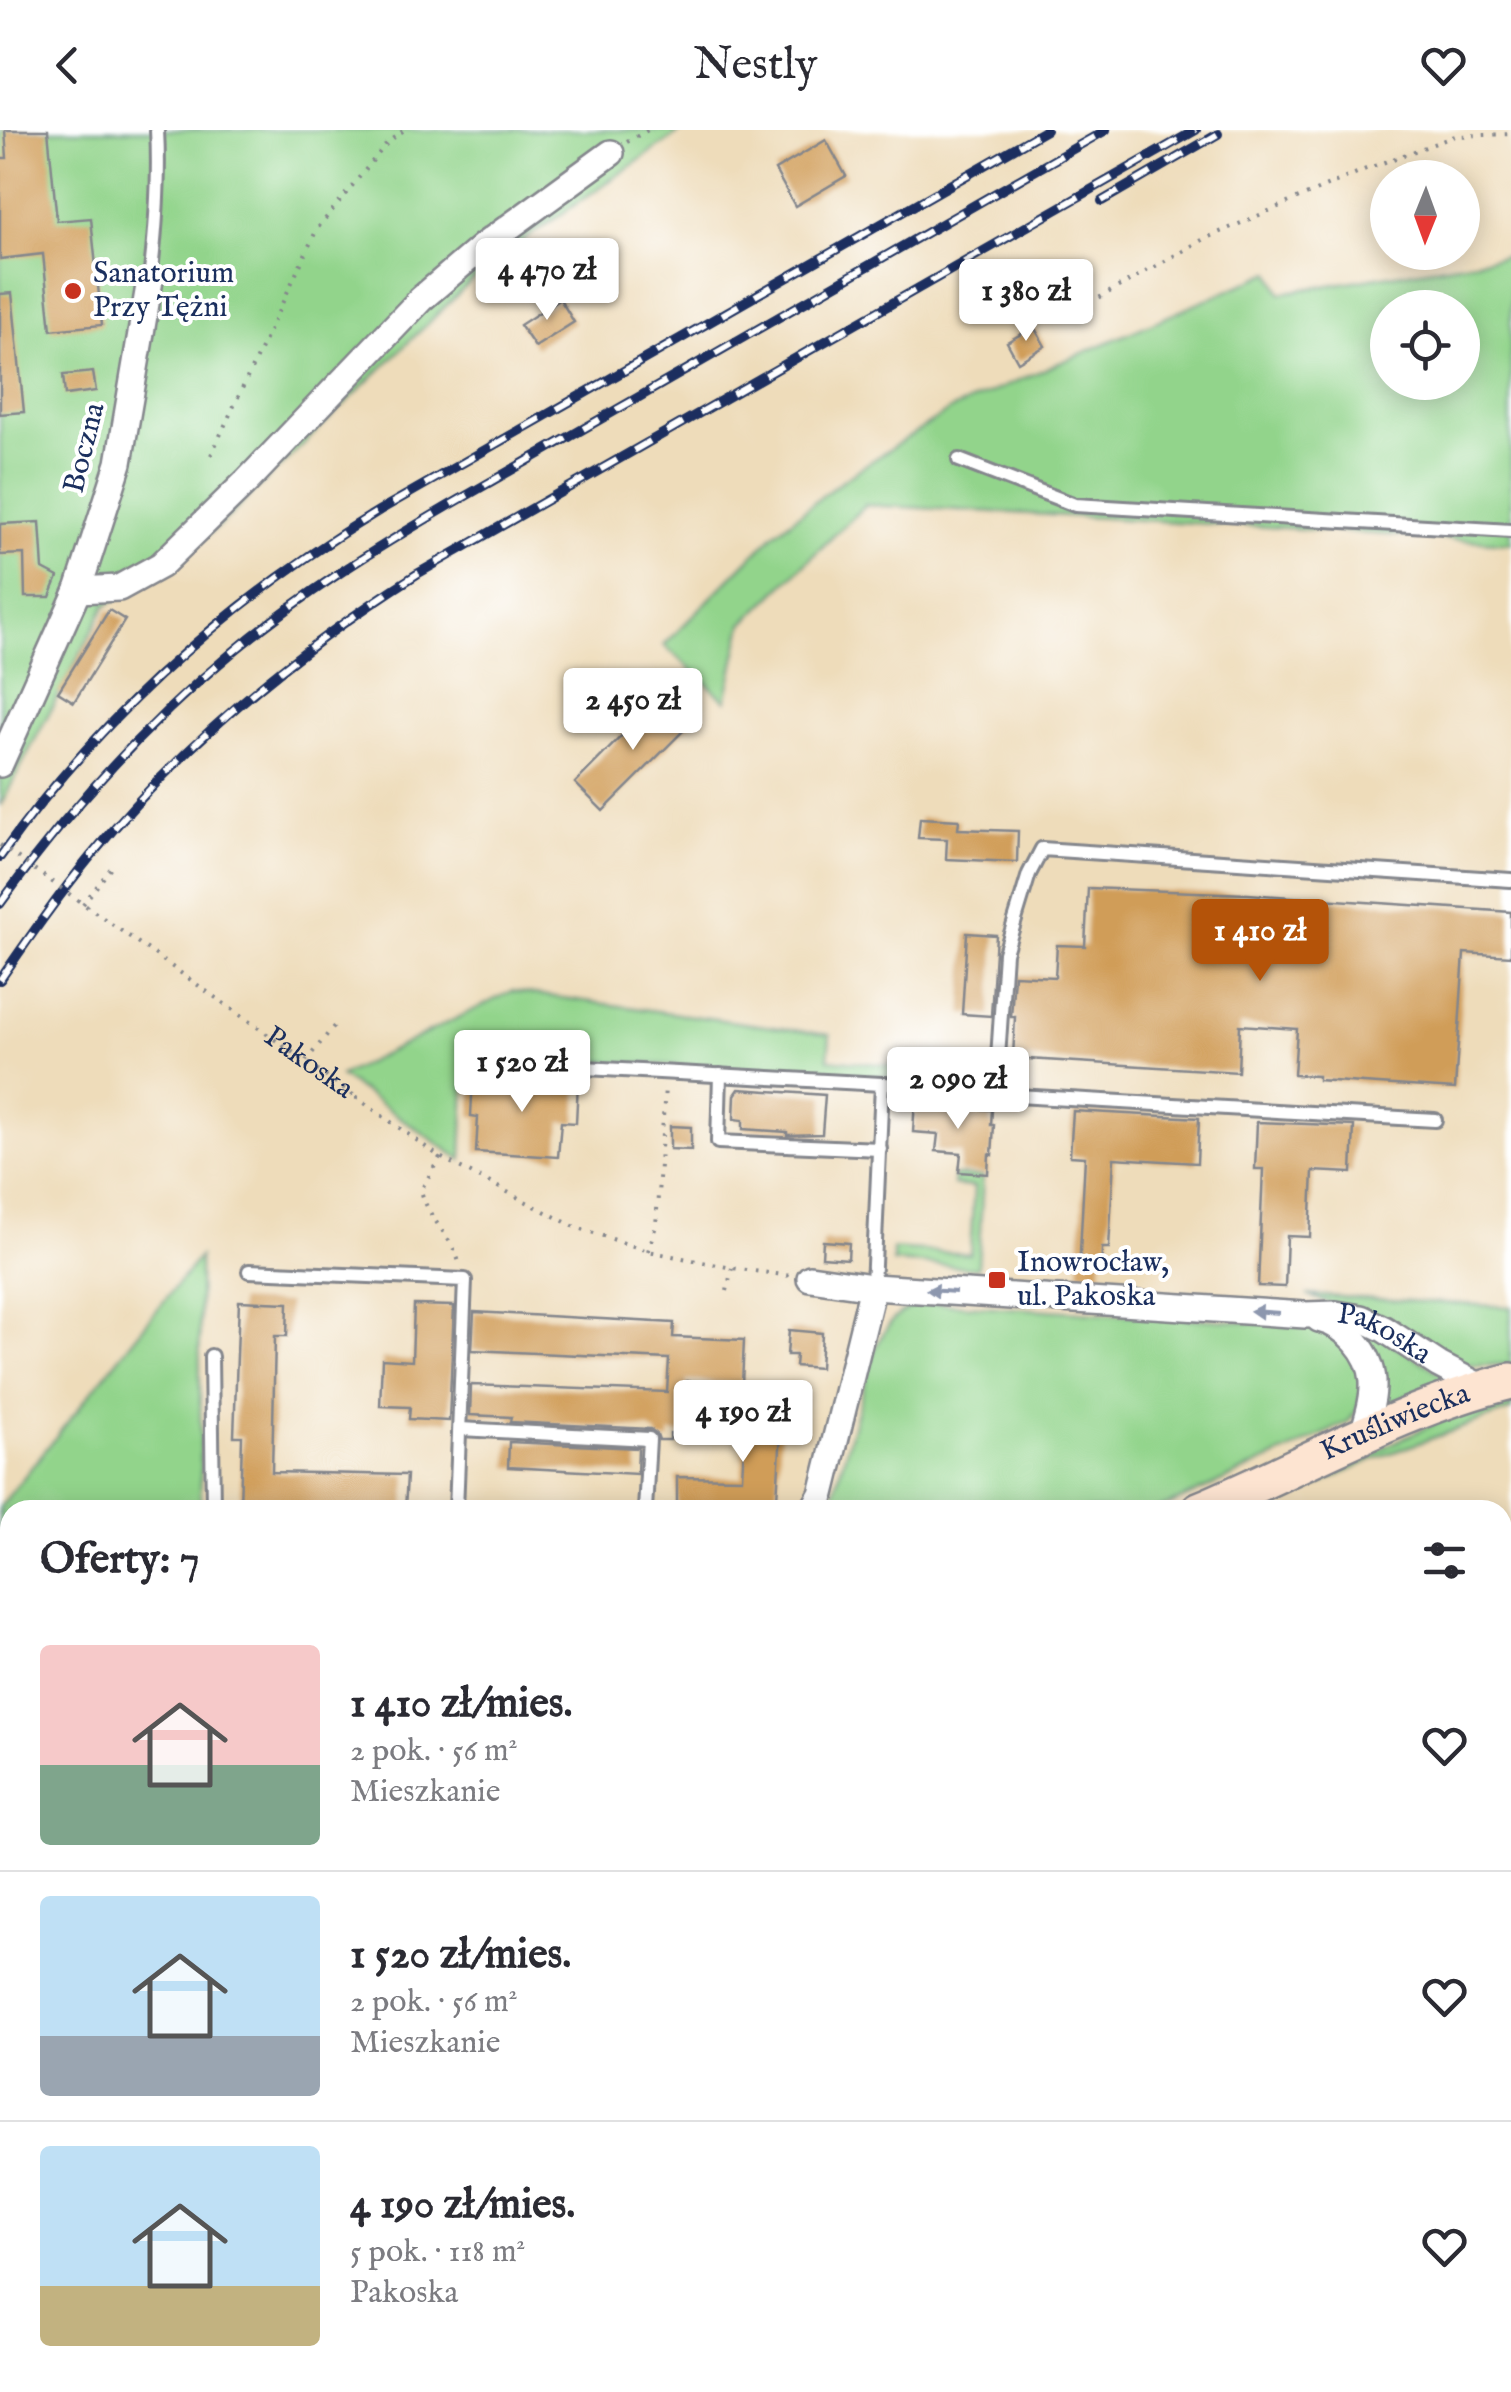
<!DOCTYPE html>
<html lang="pl">
<meta charset="utf-8">
<style>
:root{--surface:#fff;--page:#f2f2f3;--text:#2b2b33;--muted:#7c7c81;--line:#e1e1e2;--accent:#b45309}
body{margin:0;font-family:"IM FELL English",serif;background:var(--page);color:var(--text);height:100vh;display:flex;flex-direction:column;font-size:38px;white-space:nowrap}
*{box-sizing:border-box;margin:0}
p{font-size:32px;color:var(--muted)}
.icon{flex:none;width:55px;height:55px;fill:none;stroke:currentColor;stroke-width:2;stroke-linecap:round;stroke-linejoin:round}
.map{position:relative;flex:1;overflow:hidden}
.details{position:absolute;left:0px;top:1370px;width:1512px;height:892px;display:flex;flex-direction:column;background:var(--surface);border-radius:30px 30px 0 0;box-shadow:0 5px 25px #0003}
.details>*{flex:none}
.needle{width:65px;rotate:181deg}
.fabs{position:absolute;left:1370px;top:30px;display:grid;gap:20px}
.fabs a{display:grid;place-items:center;width:110px;height:110px;border-radius:50%;background:var(--surface);box-shadow:0 5px 25px #0003;font-size:50px}
.price{position:absolute;translate:-50% -85px;padding:0 22px;border-radius:10px;background:#fff;color:#222;font-size:32px;line-height:65px;filter:drop-shadow(0 2px 5px #0008)}
.price::after{content:'';position:absolute;left:50%;top:60px;width:30px;height:22px;margin-left:-15px;background:inherit;clip-path:polygon(0 0,100% 0,50% 100%)}
.price.on{background:var(--accent);color:#fff}
ul{padding:0;list-style:none}
li{display:flex;align-items:center;gap:30px;height:250px;padding:0 40px}
li+li{border-top:2px solid var(--line)}
li span{display:grid;place-items:center;flex:none;width:280px;height:200px;border-radius:10px;color:#555}
li>.icon{margin-inline-start:auto}
span .icon{width:120px;height:120px;fill:#fffc;stroke-width:1}
li b{font-size:42px}
h2{display:flex;justify-content:space-between;align-items:center;height:120px;padding:0 40px;font-size:42px}
header{display:flex;justify-content:space-between;align-items:center;height:130px;padding:0 40px;background:var(--surface);font-size:45px;font-weight:600}
.map>svg:first-child{display:block}
.green{fill:#92d48b;stroke:#568274;stroke-width:2.5;fill-rule:evenodd}
.building{fill:#d09d58;fill-rule:evenodd}
.lines{fill:none;stroke-linecap:round;stroke-linejoin:round}
.service-casing{stroke:#84868c;stroke-width:18}
.minor-casing{stroke:#84868c;stroke-width:30}
.secondary-casing{stroke:#84868c;stroke-width:40}
.path{stroke:#84868c;stroke-width:4;stroke-dasharray:2.5 8;stroke-linecap:butt}
.service{stroke:#fff;stroke-width:12}
.minor{stroke:#fff;stroke-width:25}
.secondary{stroke:#fde4d1;stroke-width:35}
.rail-casing{stroke:#1b2f5e;stroke-width:10}
.rail{stroke:#fff;stroke-width:6;stroke-dasharray:19;stroke-linecap:butt}
.path-bridge{stroke:#84868c;stroke-width:4;stroke-dasharray:2.5 8;stroke-linecap:butt}
.oneway{fill:#8d97ae}
.poi-dot{fill:#c8321e;stroke:#fff;stroke-width:4}
.labels{text-anchor:middle;dominant-baseline:central;stroke-width:8;stroke-linejoin:round;paint-order:stroke}
.poi-label{font-size:30px;fill:#1b2f5e;stroke:#fff;text-anchor:start}
.street-label{font-size:30px;fill:#1b2f5e;stroke:#fff}
</style>
<header><svg class="icon" aria-label="back" viewBox="0 0 24 24"><path d="M15 5l-7 7 7 7"/></svg>Nestly<svg class="icon" aria-label="heart" viewBox="0 0 24 24"><path d="M12 20l-8-8c-3-5 5-10 8-4 3-6 11-1 8 4z"/></svg></header>
<div class="map">
<svg width="1511" height="2262" viewBox="0 0 1511 2262">
<rect width="100%" height="100%" fill="#fff"/>
<filter id="ink" filterUnits="userSpaceOnUse"><feTurbulence type="fractalNoise" baseFrequency=".01" numOctaves="2"/><feDisplacementMap in="SourceGraphic" scale="20" xChannelSelector="R" yChannelSelector="G"/><feConvolveMatrix kernelMatrix="1 2 1 2 8 2 1 2 1" color-interpolation-filters="sRGB"/></filter>
<filter id="wash" filterUnits="userSpaceOnUse"><feTurbulence type="fractalNoise" baseFrequency=".0048" numOctaves="4" result="noise"/><feDisplacementMap in="SourceGraphic" scale="40" xChannelSelector="R" yChannelSelector="G"/><feGaussianBlur stdDeviation="2.25" result="paint"/><feColorMatrix in="noise" values="0 0 0 0 0 0 0 0 0 0 0 0 0 0 0 0 0 1.4 0 .05"/><feComposite in="paint" operator="in"/></filter>
<g filter="url(#wash)">
<rect width="100%" height="100%" fill="#eedcba"/>
<g class="green">
<polygon points="0,0 683,0 489,134 223,392 168,438 106,475 0,676"/>
<path d="M1511,125V413L1286,398L865,375L743,494L726,571L664,515L774,404L844,349L950,280L1271,142L1281,163ZM1388,178H1462V252H1388Z"/>
<polygon points="512,861 830,905 828,929 907,937 906,948 466,924 462,1030 340,946"/>
<polygon points="954,1045 983,1047 978,1138 893,1132 893,1119 970,1124 974,1057 953,1055"/>
<polygon points="199,1127 201,1380 10,1380 10,1474 0,1477 0,1377"/>
<polygon points="1307,1165 1511,1177 1511,1234 1475,1236 1454,1232 1337,1176"/>
<path d="M928,1173L1316,1196L1326,1199L1358,1231L1363,1259L1357,1281L1348,1292L1289,1321L1171,1374L1155,1380H833L834,1363L874,1221C886,1195 898,1177 928,1173Z"/>
<polygon points="1372,1201 1450,1249 1379,1278 1362,1207"/>
<polygon points="1511,1267 1511,1280 1371,1330 1267,1380 1250,1380 1444,1289"/>
</g>
<g id="blocks">
<g class="building">
<polygon points="5,0 48,0 57,91 91,88 102,195 51,200 43,124 0,129 0,28 7,28"/>
<polygon points="826,10 846,46 795,76 775,40"/>
<polygon points="12,163 24,282 0,284 0,164"/>
<polygon points="560,169 574,192 535,217 520,195"/>
<polygon points="1034,197 1045,216 1018,232 1007,212"/>
<polygon points="93,242 96,261 65,265 63,245"/>
<polygon points="40,392 43,439 58,447 50,467 25,467 24,424 0,425 0,394"/>
<polygon points="109,480 125,490 74,572 58,562"/>
<polygon points="662,565 691,593 603,681 575,653"/>
<polygon points="920,688 959,690 958,699 1018,701 1017,732 946,729 947,709 918,708"/>
<path d="M1088,758L1248,764L1511,782V826L1464,823L1455,959L1318,950V946L1294,945L1297,899L1240,895L1238,942L1013,928L1015,887H1011L1014,845L1055,847L1057,815L1085,816ZM1200,791L1246,794L1244,825L1199,822Z"/>
<polygon points="967,803 996,805 991,886 962,884"/>
<polygon points="473,946 578,952 576,993 561,992 558,1027 476,1022 478,987 471,986"/>
<polygon points="739,959 825,965 822,1004 787,1005 787,1002 743,999 743,990 734,989 735,965"/>
<polygon points="915,970 965,973 965,978 992,980 991,995 994,995 992,1025 989,1024 988,1044 959,1042 961,1023 936,1021 938,1004 913,1002"/>
<polygon points="1073,981 1199,988 1197,1033 1114,1028 1109,1118 1102,1118 1101,1143 1079,1142 1085,1027 1070,1026"/>
<polygon points="1257,992 1354,996 1352,1043 1313,1041 1310,1107 1287,1106 1285,1157 1258,1156 1263,1039 1255,1039"/>
<polygon points="670,996 691,997 691,1020 670,1019"/>
<polygon points="823,1111 849,1113 848,1129 822,1127"/>
<polygon points="239,1171 288,1173 287,1206 275,1206 272,1342 407,1345 405,1380 240,1380 242,1306 234,1306"/>
<polygon points="414,1175 454,1176 449,1291 409,1289 410,1277 380,1276 382,1229 412,1231"/>
<polygon points="474,1182 674,1193 673,1207 744,1210 742,1254 687,1251 685,1304 670,1303 670,1310 659,1310 657,1304 650,1299 510,1292 511,1287 470,1285 471,1255 667,1262 669,1229 472,1220"/>
<polygon points="789,1200 822,1203 820,1238 795,1236 796,1225 787,1225"/>
<polygon points="747,1264 783,1266 777,1369 757,1367 757,1380 677,1380 677,1347 742,1348"/>
<polygon points="509,1312 638,1318 637,1344 508,1337"/>
</g>
</g>
</g>
<g filter="url(#ink)">
<use href="#blocks" fill-opacity="0" stroke="#84868c" stroke-width="2.5"/>
<g class="lines">
<g class="service-casing">
<g id="service">
<path d="M150,150C156,99 160,51 157,0"/>
<polyline points="959,330 1075,375 1511,401"/>
<polyline points="472,932 882,954 873,1157"/>
<polyline points="720,945 718,1012 880,1019"/>
<polyline points="882,954 996,958 1005,823 1029,744 1042,719 1511,750"/>
<polyline points="996,958 1017,966 1435,990"/>
<polyline points="249,1141 465,1150 456,1380"/>
<polyline points="211,1226 213,1380"/>
<polyline points="460,1299 649,1309 645,1380"/>
</g>
</g>
<g class="minor-casing">
<g id="minor">
<polyline points="78,460 119,458 161,435 247,351 421,169 483,116 611,23"/>
<polyline points="0,634 78,460 119,333 150,150"/>
<path id="s1" d="M810,1148L873,1157L1305,1185L1336,1184L1361,1188L1384,1199L1439,1235L1483,1258"/>
<path d="M1319,1189C1346,1195 1371,1222 1373,1251C1374,1270 1367,1289 1362,1307"/>
<polyline points="813,1380 822,1364 873,1157"/>
</g>
</g>
<g class="secondary-casing">
<g id="secondary">
<path id="s2" d="M1199,1380C1301,1337 1403,1278 1511,1251"/>
<polyline points="0,1490 10,1486"/>
</g>
</g>
<g class="path">
<polyline points="627,12 648,0"/>
<polyline points="1072,183 1204,109 1366,39 1455,6 1511,4"/>
<polyline points="211,325 317,99 388,12 404,0"/>
<polyline points="83,774 114,734"/>
<polyline points="306,931 338,891"/>
<polyline points="356,967 440,1027 573,1096 648,1121 732,1138 791,1146"/>
<path d="M440,1027L421,1060C428,1090 450,1103 459,1132"/>
<polyline points="648,1121 656,1096 665,957"/>
<polyline points="727,1161 732,1138"/>
<polyline points="307,2252 307,2262"/>
</g>
<use href="#service" class="service"/>
<use href="#minor" class="minor"/>
<use href="#secondary" class="secondary"/>
<g class="rail-casing">
<g id="rail">
<polyline points="1102,71 1218,4"/>
<path d="M0,727C101,585 231,470 380,380L1046,0"/>
<path d="M0,774C68,680 145,595 234,521C301,465 375,419 450,375L1106,0"/>
<path d="M0,850C29,808 58,766 90,727C183,613 294,522 417,444L1196,0"/>
</g>
</g>
<use href="#rail" class="rail"/>
<path class="path-bridge" id="s3" d="M0,715L356,967"/>
</g>
<defs><path id="oneway-solid" d="M-6-.8H1V-3.2L6.5 0L1 3.2V.8H-6Z" transform="scale(2.5)"/></defs>
<g class="oneway">
<use href="#oneway-solid" transform="translate(941 1161) rotate(-176)"/>
<use href="#oneway-solid" transform="translate(1265 1182) rotate(-176)"/>
</g>
</g>
<g class="poi-dot">
<circle cx="73" cy="161" r="10"/>
<rect x="987" y="1140" width="20" height="20" rx="5"/>
</g>
<g class="labels">
<g class="poi-label">
<text x="93" y="144">Sanatorium<tspan x="93" dy="34">Przy Tężni</tspan></text>
<text x="1017" y="1133">Inowrocław,<tspan x="1017" dy="34">ul. Pakoska</tspan></text>
</g>
<g class="street-label">
<text transform="translate(85 318) rotate(-76)">Boczna</text>
<text stroke="none"><textPath href="#s3" startOffset="378">Pakoska</textPath></text>
<text stroke="none"><textPath href="#s1" startOffset="580">Pakoska</textPath></text>
<text stroke="none"><textPath href="#s2" startOffset="215">Kruśliwiecka</textPath></text>
</g>
</g>
</svg>
<div class="fabs">
<a><svg class="needle" viewBox="-14 -14 28 28"><path d="M0-13l5 13h-10z" fill="#e53935"/><path d="M0 13l5-13h-10z" fill="#7c7c81"/></svg></a>
<a><svg class="icon" aria-label="locate" viewBox="0 0 24 24"><circle cx="12" cy="12" r="6"/><path d="M12 2v4M12 18v4M2 12h4M18 12h4"/></svg></a>
</div>
<b class="price" style="left:547px;top:193px">4 470 zł</b>
<b class="price" style="left:1026px;top:214px">1 380 zł</b>
<b class="price" style="left:633px;top:623px">2 450 zł</b>
<b class="price on" style="left:1260px;top:854px">1 410 zł</b>
<b class="price" style="left:522px;top:985px">1 520 zł</b>
<b class="price" style="left:958px;top:1002px">2 090 zł</b>
<b class="price" style="left:743px;top:1335px">4 190 zł</b>
<section class="details">
<h2>Oferty: 7<svg class="icon" aria-label="filters" viewBox="0 0 24 24"><path d="M4 7h16M4 17h16"/><circle cx="9" cy="7" r="2"/><circle cx="15" cy="17" r="2"/></svg></h2>
<ul>
<li><span style="background:linear-gradient(#f6c9c9 60%,#7fa58c 0)"><svg class="icon" aria-label="home" viewBox="0 0 24 24"><path d="M3 11l9-7 9 7M6 9v11h12V9"/></svg></span><div><b>1 410 zł/mies.</b><p>2 pok. · 56 m²</p><p>Mieszkanie</p></div><svg class="icon" aria-label="heart" viewBox="0 0 24 24"><path d="M12 20l-8-8c-3-5 5-10 8-4 3-6 11-1 8 4z"/></svg></li>
<li><span style="background:linear-gradient(#bfe0f5 70%,#9aa5b1 0)"><svg class="icon" aria-label="home" viewBox="0 0 24 24"><path d="M3 11l9-7 9 7M6 9v11h12V9"/></svg></span><div><b>1 520 zł/mies.</b><p>2 pok. · 56 m²</p><p>Mieszkanie</p></div><svg class="icon" aria-label="heart" viewBox="0 0 24 24"><path d="M12 20l-8-8c-3-5 5-10 8-4 3-6 11-1 8 4z"/></svg></li>
<li><span style="background:linear-gradient(#bfe0f5 70%,#c2b280 0)"><svg class="icon" aria-label="home" viewBox="0 0 24 24"><path d="M3 11l9-7 9 7M6 9v11h12V9"/></svg></span><div><b>4 190 zł/mies.</b><p>5 pok. · 118 m²</p><p>Pakoska</p></div><svg class="icon" aria-label="heart" viewBox="0 0 24 24"><path d="M12 20l-8-8c-3-5 5-10 8-4 3-6 11-1 8 4z"/></svg></li>
</ul>
</section>
</div>
